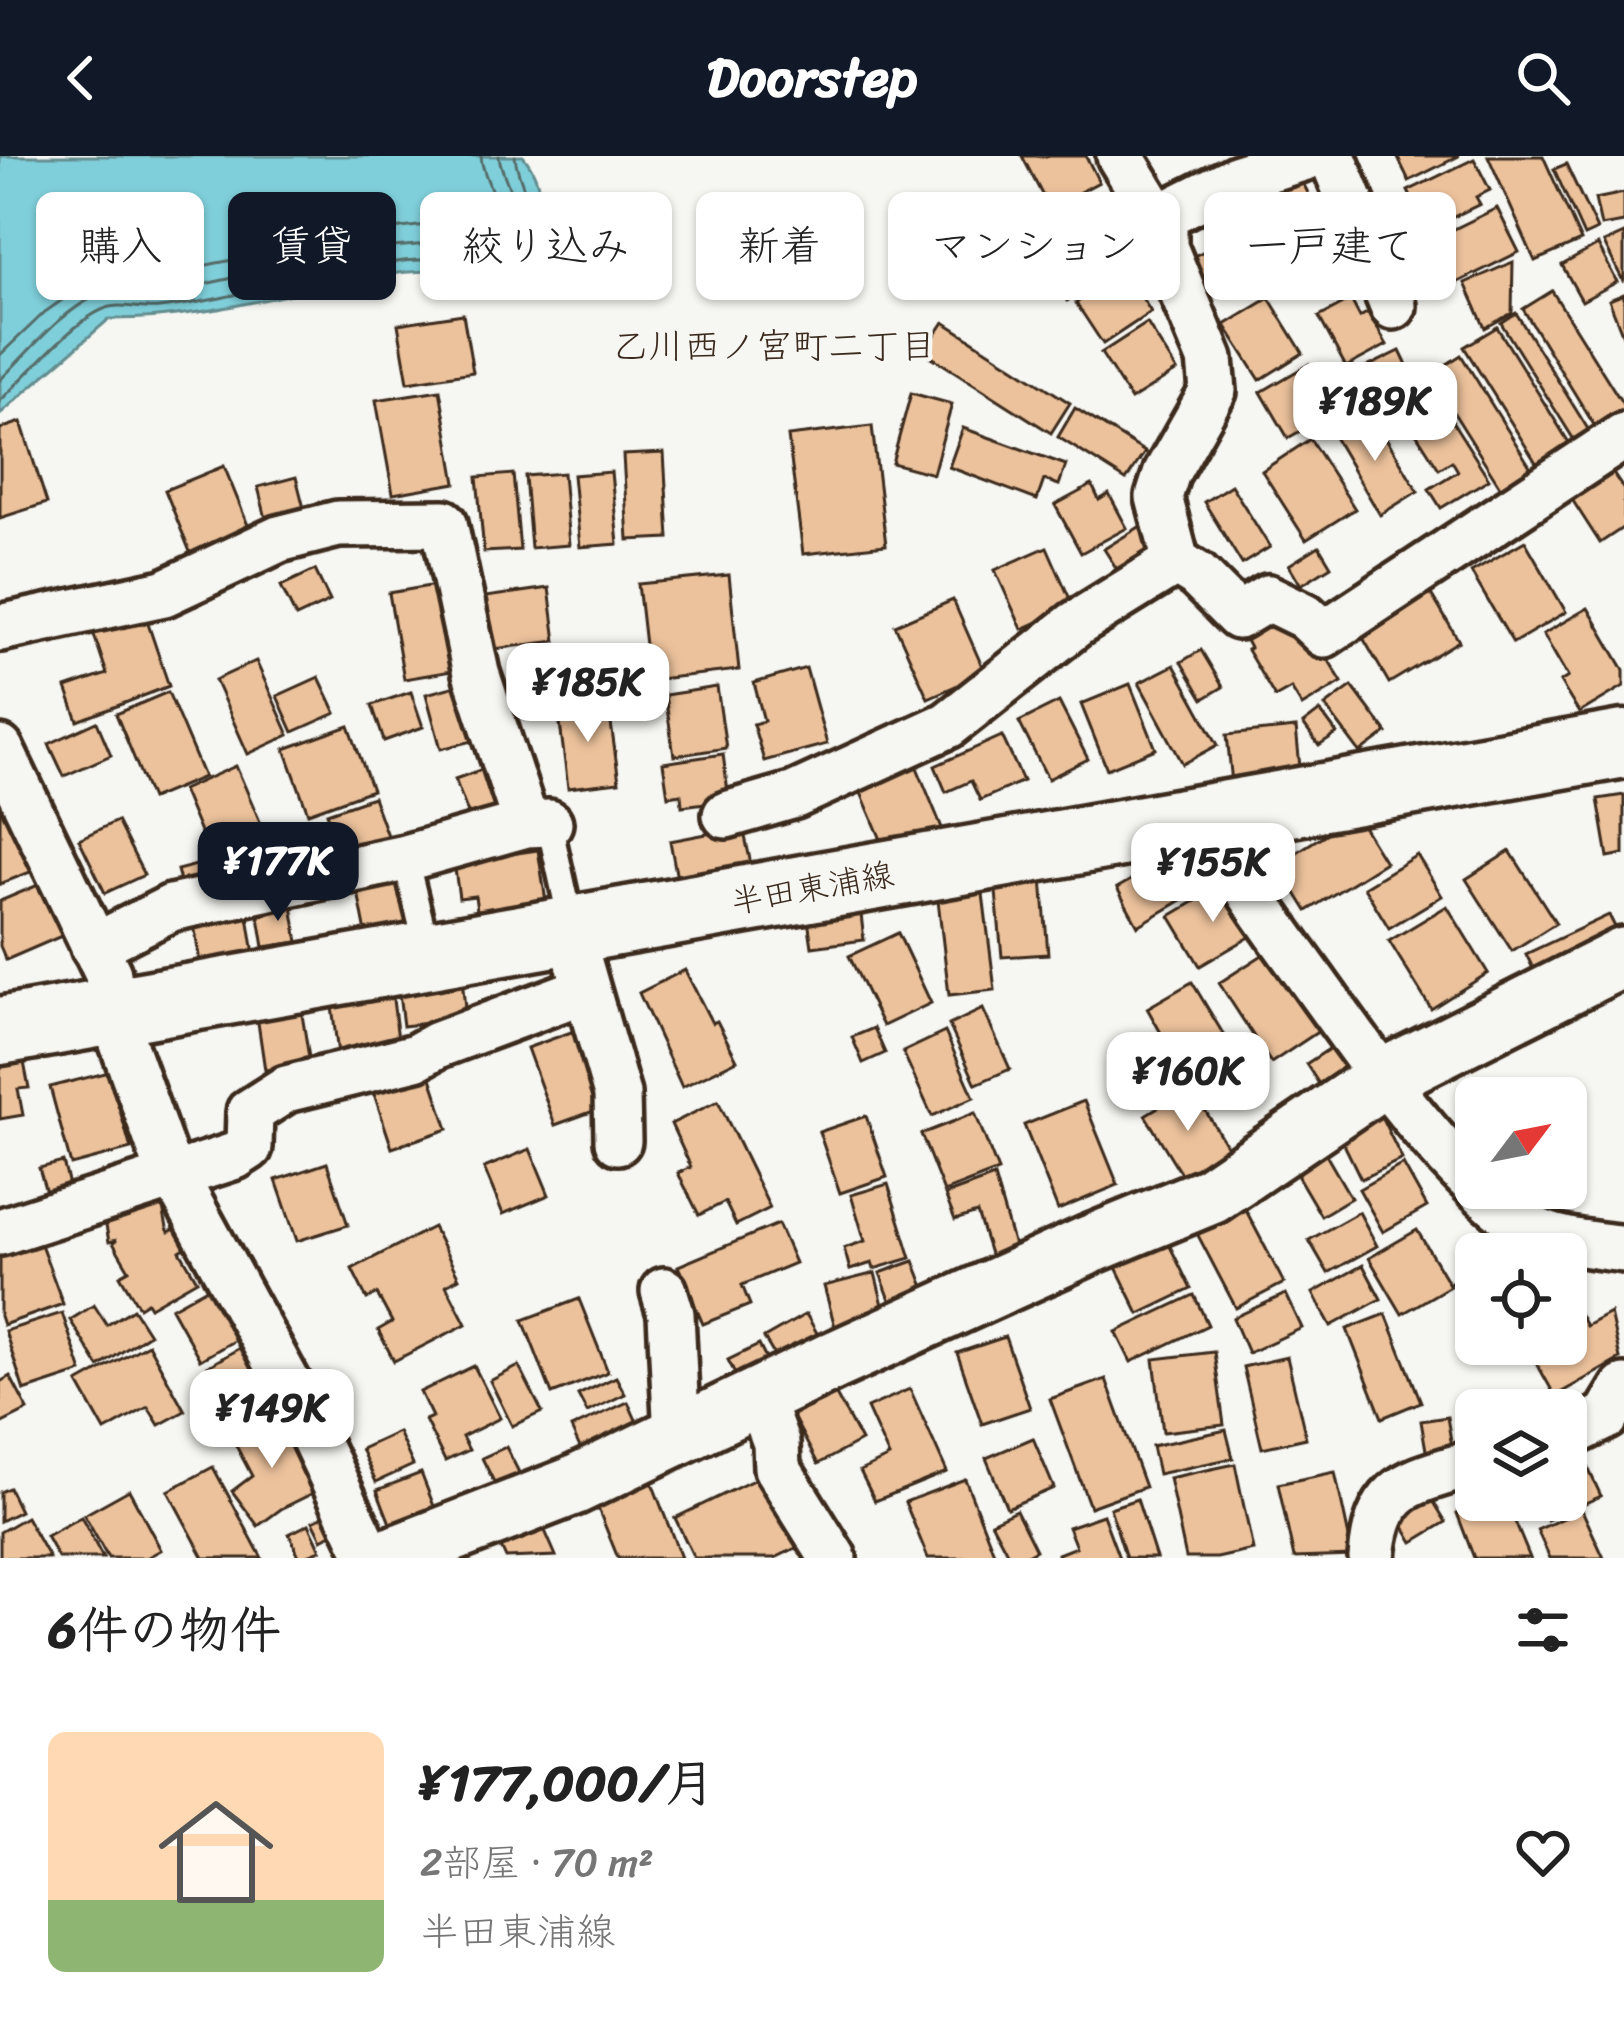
<!DOCTYPE html>
<html lang="ja">
<meta charset="utf-8">
<style>
:root{--surface:#fff;--page:#f2f2f2;--text:#222;--muted:#767676;--accent:#111827}
body{margin:0;font-family:Sriracha,"Klee One",sans-serif;background:var(--page);color:var(--text);height:100vh;display:flex;flex-direction:column;font-size:45px;white-space:nowrap}
*{box-sizing:border-box;margin:0}
p{font-size:39px;color:var(--muted)}
.icon{flex:none;width:66px;height:66px;fill:none;stroke:currentColor;stroke-width:2;stroke-linecap:round;stroke-linejoin:round}
.map{position:relative;height:1402px;overflow:hidden}
.drawer{display:flex;flex-direction:column;background:var(--surface);flex:1}
.drawer>*{flex:none}
.banner{position:absolute;left:36px;top:36px;width:1554px;height:108px;display:flex;gap:24px}
.needle{width:78px;rotate:58deg}
.fabs{position:absolute;left:1455px;top:921px;display:grid;gap:24px}
.fabs a{display:grid;place-items:center;width:132px;height:132px;border-radius:18px;background:var(--surface);box-shadow:0 3px 9px #0004;font-size:60px}
.price{position:absolute;translate:-50% -102px;padding:0 27px;border-radius:24px;background:#fff;color:#222;font-size:39px;line-height:78px;filter:drop-shadow(0 3px 6px #0008)}
.price::after{content:'';position:absolute;left:50%;top:72px;width:36px;height:27px;margin-left:-18px;background:inherit;clip-path:polygon(0 0,100% 0,50% 100%)}
.price.active{background:var(--accent);color:#fff}
ul{padding:0;list-style:none}
li{display:flex;align-items:center;gap:36px;height:300px;padding:0 48px}
li span{display:grid;place-items:center;flex:none;width:336px;height:240px;border-radius:18px;color:#555}
li>.icon{margin-inline-start:auto}
span .icon{width:144px;height:144px;fill:#fffc;stroke-width:1}
li b{font-size:51px}
h2{display:flex;justify-content:space-between;align-items:center;height:144px;padding:0 48px;font-size:51px}
.tag{padding:0 42px;border-radius:18px;background:var(--surface);box-shadow:0 3px 9px #0004;font-size:42px;line-height:108px}
.tag.active{background:var(--accent);color:#fff}
header{display:flex;justify-content:space-between;align-items:center;height:156px;padding:0 48px;background:var(--accent);color:#fff;font-size:54px;font-weight:800}
.map>svg:first-child{display:block}
.water{fill:#7fcfda;stroke:#648d8f;stroke-width:3}
.lines{fill:none;stroke-linecap:round;stroke-linejoin:round}
.shore{stroke:#566c69;stroke-width:3}
.building{fill:#ecc29c;stroke:#3b2a1e;stroke-width:3}
.service-casing{stroke:#3b2a1e;stroke-width:33}
.minor-casing{stroke:#3b2a1e;stroke-width:54}
.tertiary-casing{stroke:#3b2a1e;stroke-width:66}
.secondary-casing{stroke:#3b2a1e;stroke-width:75}
.service{stroke:#f6f6f2;stroke-width:24}
.minor{stroke:#f6f6f2;stroke-width:45}
.tertiary{stroke:#f6f6f2;stroke-width:57}
.secondary{stroke:#f6f6f2;stroke-width:66}
.labels{text-anchor:middle;dominant-baseline:central;stroke-width:9;stroke-linejoin:round;paint-order:stroke}
.street-label{font-size:33px;fill:#3b2a1e;stroke:#f6f6f2}
.neighbourhood-label{font-size:36px;fill:#3b2a1e;stroke:#f6f6f2}
</style>
<header><svg class="icon" aria-label="back" viewBox="0 0 24 24"><path d="M15 5l-7 7 7 7"/></svg>Doorstep<svg class="icon" aria-label="search" viewBox="0 0 24 24"><circle cx="10" cy="10" r="6"/><path d="M15 15l6 6"/></svg></header>
<div class="map">
<svg width="1624" height="1402" viewBox="0 0 1624 1402">
<rect width="100%" height="100%" fill="#f6f6f2"/>
<filter id="ink" filterUnits="userSpaceOnUse"><feTurbulence type="fractalNoise" baseFrequency=".00833" numOctaves="2"/><feDisplacementMap in="SourceGraphic" scale="24" xChannelSelector="R" yChannelSelector="G"/><feConvolveMatrix kernelMatrix="1 2 1 2 8 2 1 2 1" color-interpolation-filters="sRGB"/></filter>
<g filter="url(#ink)">
<path class="water" d="M0,0H523C550,32 545,81 507,102C475,119 433,112 398,117C302,132 207,164 109,163L0,258Z"/>
<g class="lines">
<g class="shore">
<path d="M0,199L45,156L95,121L155,119L393,73L485,62L494,54C496,34 482,20 481,0"/>
<path d="M0,224C29,196 61,155 98,139C116,131 142,139 162,136C247,122 331,95 417,89C444,87 485,91 505,69C525,47 501,23 499,0"/>
<path d="M0,245C25,221 73,165 104,153C119,146 142,154 159,152C241,143 322,113 404,105C440,101 492,109 518,78C541,51 517,27 515,0"/>
</g>
</g>
<g class="building">
<polygon points="1022,0 1086,0 1099,26 1049,52"/>
<polygon points="1397,0 1459,0 1409,25"/>
<polygon points="1488,0 1543,0 1581,85 1535,105"/>
<polygon points="1474,3 1490,34 1476,41 1480,48 1427,74 1408,35"/>
<polygon points="1566,8 1597,74 1584,80 1554,13"/>
<polygon points="1299,19 1333,87 1283,112 1249,44"/>
<polygon points="1624,37 1624,66 1601,70 1595,43"/>
<polygon points="982,42 985,72 940,78 935,48"/>
<polygon points="1497,52 1519,96 1454,128 1432,84"/>
<polygon points="1098,69 1115,95 1106,101 1115,115 1067,145 1041,105"/>
<polygon points="1624,78 1624,124 1623,125 1604,87"/>
<polygon points="1598,89 1617,126 1582,145 1562,109"/>
<polygon points="1211,92 1228,130 1195,144 1179,107"/>
<polygon points="1513,106 1512,157 1485,172 1465,127"/>
<polygon points="1125,115 1151,156 1103,188 1076,147"/>
<polygon points="1552,135 1624,250 1624,268 1602,282 1523,153"/>
<polygon points="1624,138 1624,182 1609,144"/>
<polygon points="1269,142 1303,197 1260,224 1225,169"/>
<polygon points="1351,144 1360,161 1368,156 1387,189 1346,211 1319,161"/>
<polygon points="1516,157 1596,286 1581,295 1501,167"/>
<polygon points="463,158 473,216 408,226 398,168"/>
<polygon points="944,166 1070,247 1051,277 924,196"/>
<polygon points="1147,167 1177,215 1131,244 1101,197"/>
<polygon points="1497,171 1578,301 1545,321 1464,191"/>
<polygon points="1400,195 1417,230 1379,249 1361,214"/>
<polygon points="1461,199 1541,328 1511,348 1430,219"/>
<polygon points="1309,208 1337,254 1288,282 1261,236"/>
<polygon points="1431,232 1489,323 1441,352 1429,333 1458,315 1452,305 1439,313 1400,252"/>
<polygon points="440,234 456,327 393,338 376,244"/>
<polygon points="911,237 952,248 933,318 892,307"/>
<polygon points="1075,252 1145,296 1126,324 1058,281"/>
<polygon points="1361,257 1376,282 1383,277 1418,335 1380,359 1331,276"/>
<polygon points="21,266 47,347 0,362 0,273"/>
<polygon points="872,270 886,389 803,398 788,280"/>
<polygon points="963,272 1066,309 1059,329 1044,324 1037,344 949,311"/>
<polygon points="1310,283 1355,353 1306,384 1262,315"/>
<polygon points="664,297 669,382 628,384 623,299"/>
<polygon points="1604,304 1624,334 1624,371 1600,387 1564,331"/>
<polygon points="224,310 256,389 197,413 165,334"/>
<polygon points="611,316 618,388 580,391 573,319"/>
<polygon points="563,317 569,389 531,392 525,320"/>
<polygon points="513,318 520,394 484,396 477,321"/>
<polygon points="296,321 307,364 269,374 258,331"/>
<polygon points="1092,329 1099,344 1109,338 1127,372 1081,397 1055,349"/>
<polygon points="1231,329 1270,391 1242,408 1204,346"/>
<polygon points="1144,368 1166,404 1127,429 1104,393"/>
<polygon points="1525,385 1566,456 1513,487 1471,416"/>
<polygon points="1319,390 1331,410 1301,429 1289,409"/>
<polygon points="1047,391 1073,450 1022,473 995,414"/>
<polygon points="315,414 330,445 296,461 281,430"/>
<polygon points="729,419 739,514 649,524 638,428"/>
<polygon points="453,426 469,512 404,523 389,437"/>
<polygon points="549,432 556,485 478,495 471,443"/>
<polygon points="1431,438 1459,485 1389,527 1362,480"/>
<polygon points="953,444 985,517 928,542 895,469"/>
<polygon points="142,450 169,530 78,565 66,532 107,518 90,467"/>
<polygon points="1588,452 1624,514 1624,530 1579,557 1560,526 1568,521 1543,478"/>
<polygon points="1278,458 1315,482 1342,526 1302,550 1291,532 1275,541 1247,494 1250,492 1243,479"/>
<polygon points="1201,494 1223,531 1203,543 1181,506"/>
<polygon points="256,505 289,579 248,598 215,524"/>
<polygon points="1174,509 1218,589 1183,608 1139,527"/>
<polygon points="806,512 827,588 764,605 753,568 764,565 754,527"/>
<polygon points="319,521 336,557 293,576 277,540"/>
<polygon points="474,525 489,581 441,593 426,538"/>
<polygon points="1130,528 1156,593 1107,613 1081,548"/>
<polygon points="1352,530 1387,577 1360,597 1325,550"/>
<polygon points="717,531 726,592 674,600 665,539"/>
<polygon points="168,536 204,621 151,643 116,558"/>
<polygon points="411,536 423,571 384,585 372,549"/>
<polygon points="608,545 619,626 568,632 558,551"/>
<polygon points="1059,546 1088,603 1048,623 1019,566"/>
<polygon points="1320,555 1337,578 1319,590 1303,568"/>
<polygon points="97,566 111,599 64,620 49,588"/>
<polygon points="349,570 372,634 308,657 285,593"/>
<polygon points="1296,572 1301,621 1232,627 1227,579"/>
<polygon points="1002,580 1023,625 980,644 971,625 946,636 935,610"/>
<polygon points="723,598 729,644 682,650 681,638 668,640 663,607"/>
<polygon points="500,607 517,652 472,668 455,623"/>
<polygon points="916,609 942,672 886,695 859,632"/>
<polygon points="236,610 280,712 185,743 177,714 212,705 182,634"/>
<polygon points="1624,639 1624,698 1608,701 1598,643"/>
<polygon points="373,641 389,685 333,705 323,678 333,674 327,657"/>
<polygon points="11,645 38,713 0,728 0,649"/>
<polygon points="1356,659 1385,706 1307,755 1278,708"/>
<polygon points="117,665 144,719 105,737 79,683"/>
<polygon points="743,671 752,713 678,728 670,685"/>
<polygon points="538,694 547,752 478,761 475,740 459,742 454,706"/>
<polygon points="1510,695 1556,767 1512,795 1466,723"/>
<polygon points="1417,699 1442,740 1389,772 1364,731"/>
<polygon points="1166,704 1187,741 1138,770 1117,732"/>
<polygon points="398,719 408,769 366,777 356,726"/>
<polygon points="981,722 995,834 949,839 936,727"/>
<polygon points="1042,722 1048,798 1002,801 995,725"/>
<polygon points="43,727 73,775 6,804 0,790 0,745"/>
<polygon points="1226,727 1255,778 1200,810 1170,760"/>
<polygon points="291,744 298,786 264,791 257,749"/>
<polygon points="860,750 864,784 812,791 807,757"/>
<polygon points="1447,750 1488,817 1431,853 1389,785"/>
<polygon points="1609,759 1620,781 1537,821 1526,798"/>
<polygon points="248,760 255,804 201,813 194,768"/>
<polygon points="898,777 931,847 883,870 849,800"/>
<polygon points="1267,796 1319,875 1271,907 1219,827"/>
<polygon points="685,814 712,867 717,865 737,904 682,931 639,837"/>
<polygon points="462,822 466,862 403,870 398,830"/>
<polygon points="1192,826 1237,901 1195,927 1182,905 1178,907 1147,852"/>
<polygon points="391,828 399,891 338,898 330,835"/>
<polygon points="300,846 310,908 265,914 256,853"/>
<polygon points="983,853 1010,913 976,928 949,869"/>
<polygon points="874,872 885,897 863,907 852,881"/>
<polygon points="574,875 602,952 555,969 527,892"/>
<polygon points="945,876 974,941 932,960 903,896"/>
<polygon points="1335,889 1353,915 1323,934 1306,908"/>
<polygon points="23,901 29,932 18,933 23,959 0,963 0,905"/>
<polygon points="428,913 448,973 392,992 372,932"/>
<polygon points="109,916 131,993 71,1009 50,931"/>
<polygon points="1191,931 1231,997 1185,1024 1145,959"/>
<polygon points="718,945 770,1052 736,1069 725,1046 699,1059 678,1017 691,1011 671,968"/>
<polygon points="1084,945 1118,1029 1058,1054 1024,969"/>
<polygon points="1378,954 1402,1003 1361,1023 1337,974"/>
<polygon points="975,957 998,1015 944,1036 921,978"/>
<polygon points="866,960 887,1021 840,1037 819,976"/>
<polygon points="530,993 549,1039 503,1058 484,1012"/>
<polygon points="1325,997 1351,1042 1321,1060 1294,1014"/>
<polygon points="63,1006 71,1037 48,1043 39,1012"/>
<polygon points="327,1007 348,1069 297,1085 276,1024"/>
<polygon points="1403,1008 1427,1051 1383,1076 1359,1033"/>
<polygon points="994,1021 1015,1093 991,1101 977,1057 955,1064 945,1039"/>
<polygon points="888,1028 911,1102 874,1113 872,1107 850,1114 844,1092 865,1085 851,1039"/>
<polygon points="160,1037 167,1072 169,1076 177,1072 188,1090 180,1095 197,1124 150,1151 147,1146 139,1151 120,1119 129,1114 113,1087 117,1084 109,1086 102,1048"/>
<polygon points="1240,1043 1284,1127 1236,1152 1192,1068"/>
<polygon points="1359,1056 1377,1090 1328,1117 1309,1084"/>
<polygon points="778,1068 795,1107 742,1129 750,1149 703,1168 678,1110"/>
<polygon points="433,1071 459,1122 446,1129 466,1168 394,1205 378,1174 392,1166 377,1138 367,1143 352,1113"/>
<polygon points="35,1072 63,1148 3,1169 0,1160 0,1084"/>
<polygon points="1162,1074 1191,1133 1139,1158 1110,1099"/>
<polygon points="1417,1074 1450,1130 1402,1158 1369,1102"/>
<polygon points="914,1105 926,1136 892,1149 880,1117"/>
<polygon points="1363,1109 1381,1143 1331,1170 1313,1137"/>
<polygon points="1476,1110 1476,1158 1473,1160 1451,1126"/>
<polygon points="875,1117 885,1157 835,1171 824,1130"/>
<polygon points="214,1128 244,1179 200,1204 171,1152"/>
<polygon points="1566,1134 1586,1170 1610,1157 1620,1203 1555,1240 1526,1188 1566,1188"/>
<polygon points="1286,1138 1302,1172 1248,1197 1233,1162"/>
<polygon points="1194,1139 1208,1169 1131,1206 1116,1176"/>
<polygon points="579,1143 608,1216 552,1238 523,1164"/>
<polygon points="94,1149 107,1169 133,1153 149,1178 99,1211 70,1164"/>
<polygon points="62,1157 82,1216 24,1235 5,1175"/>
<polygon points="806,1158 821,1184 780,1209 764,1182"/>
<polygon points="1386,1158 1421,1246 1382,1262 1347,1173"/>
<polygon points="1005,1181 1030,1252 982,1268 957,1197"/>
<polygon points="148,1188 185,1255 159,1269 148,1251 105,1275 78,1227"/>
<polygon points="246,1188 274,1240 236,1261 207,1211"/>
<polygon points="759,1189 770,1211 739,1225 728,1204"/>
<polygon points="1214,1196 1224,1269 1163,1276 1154,1203"/>
<polygon points="1287,1201 1306,1282 1262,1292 1243,1211"/>
<polygon points="474,1210 500,1262 462,1281 469,1294 445,1305 425,1264 432,1261 420,1236"/>
<polygon points="519,1210 542,1256 512,1270 490,1225"/>
<polygon points="10,1220 28,1254 0,1268 0,1226"/>
<polygon points="616,1221 625,1238 587,1256 578,1239"/>
<polygon points="1106,1223 1145,1331 1090,1351 1050,1243"/>
<polygon points="833,1233 861,1285 818,1308 790,1255"/>
<polygon points="910,1233 947,1316 875,1345 860,1315 889,1301 867,1252"/>
<polygon points="628,1246 644,1282 587,1307 571,1272"/>
<polygon points="282,1260 319,1334 281,1353 258,1370 232,1335 252,1320 233,1284"/>
<polygon points="1447,1261 1454,1302 1428,1306 1421,1265"/>
<polygon points="1226,1274 1233,1302 1158,1318 1152,1290"/>
<polygon points="398,1276 413,1309 376,1326 361,1293"/>
<polygon points="1033,1282 1054,1332 1007,1352 986,1302"/>
<polygon points="1577,1288 1601,1340 1547,1364 1538,1344 1566,1344 1566,1293"/>
<polygon points="506,1291 525,1328 501,1340 482,1302"/>
<polygon points="1235,1308 1253,1394 1217,1402 1186,1402 1169,1322"/>
<polygon points="213,1311 262,1402 204,1402 168,1335"/>
<polygon points="770,1316 804,1388 775,1402 694,1402 675,1362"/>
<polygon points="1335,1316 1353,1400 1294,1402 1278,1328"/>
<polygon points="421,1317 439,1363 395,1380 377,1334"/>
<polygon points="965,1323 996,1402 928,1402 905,1346"/>
<polygon points="651,1324 681,1402 618,1402 595,1345"/>
<polygon points="9,1332 20,1355 0,1365 0,1336"/>
<polygon points="1426,1333 1446,1366 1413,1386 1393,1352"/>
<polygon points="129,1334 161,1394 146,1402 108,1402 84,1359"/>
<polygon points="1137,1343 1156,1402 1126,1402 1110,1352"/>
<polygon points="1491,1344 1506,1344 1530,1402 1474,1402 1457,1357"/>
<polygon points="1016,1354 1036,1394 1021,1402 1010,1402 991,1366"/>
<polygon points="1582,1354 1604,1402 1550,1402 1537,1374"/>
<polygon points="330,1357 339,1374 322,1383 313,1365"/>
<polygon points="1103,1359 1119,1402 1059,1402 1058,1398 1076,1391 1068,1371"/>
<polygon points="26,1361 49,1402 0,1402 0,1376"/>
<polygon points="81,1361 103,1402 58,1402 46,1380"/>
<polygon points="539,1361 556,1400 506,1402 496,1380"/>
<polygon points="309,1368 321,1394 300,1402 289,1378"/>
</g>
<g class="lines">
<g class="service-casing">
<g id="service">
<polyline points="549,667 572,771"/>
<polyline points="405,702 428,795"/>
</g>
</g>
<g class="minor-casing">
<g id="minor">
<polyline points="1120,0 1151,51 1164,59"/>
<polyline points="1332,0 1393,150"/>
<polyline points="1176,406 1197,419 1238,460 1268,442 1305,460 1324,478 1624,280"/>
<polyline points="0,472 164,437 279,383 338,368 444,367 476,517 526,668"/>
<polyline points="0,593 108,818 111,854 163,999 294,1239 364,1388 377,1402"/>
<polyline points="726,659 795,639 948,569 1076,468 1176,406 1159,341 1167,316 1213,235 1210,203 1164,91 1164,59 1238,22 1309,0"/>
<path d="M1208,663C1238,725 1279,778 1319,834C1368,902 1416,971 1476,1029"/>
<polyline points="94,791 171,752 405,702 526,668 549,667"/>
<polyline points="579,807 617,938 618,985"/>
<path d="M1479,1032C1534,1085 1552,1083 1624,1093"/>
<polyline points="0,1076 235,1000 249,991 250,956 286,933 416,901 437,889 584,834"/>
<polyline points="664,1135 671,1158 677,1282"/>
<polyline points="759,1241 776,1287 777,1312 833,1402"/>
<polyline points="1566,1280 1607,1260 1624,1232"/>
<path d="M1372,1402C1378,1325 1413,1327 1476,1306"/>
</g>
</g>
<g class="tertiary-casing">
<polyline id="tertiary" points="387,1402 573,1330 831,1206 1089,1089 1211,1039 1383,922 1624,801"/>
</g>
<g class="secondary-casing">
<polyline id="secondary" points="0,875 1624,588"/>
</g>
<use href="#service" class="service"/>
<use href="#minor" class="minor"/>
<use href="#tertiary" class="tertiary"/>
<use href="#secondary" class="secondary"/>
</g>
</g>
<g class="labels">
<g class="street-label">
<text transform="translate(812 732) rotate(-10)">半田東浦線</text>
</g>
<g class="neighbourhood-label">
<text x="774" y="190">乙川西ノ宮町二丁目</text>
</g>
</g>
</svg>
<div class="fabs">
<a><svg class="needle" viewBox="-14 -14 28 28"><path d="M0-13l5 13h-10z" fill="#e53935"/><path d="M0 13l5-13h-10z" fill="#767676"/></svg></a>
<a><svg class="icon" aria-label="locate" viewBox="0 0 24 24"><circle cx="12" cy="12" r="6"/><path d="M12 2v4M12 18v4M2 12h4M18 12h4"/></svg></a>
<a><svg class="icon" aria-label="layers" viewBox="0 0 24 24"><path d="M12 4l9 5-9 5-9-5zM3 14l9 5 9-5"/></svg></a>
</div>
<b class="price" style="left:1375px;top:308px">¥189K</b>
<b class="price" style="left:588px;top:589px">¥185K</b>
<b class="price active" style="left:278px;top:768px">¥177K</b>
<b class="price" style="left:1213px;top:769px">¥155K</b>
<b class="price" style="left:1188px;top:978px">¥160K</b>
<b class="price" style="left:272px;top:1315px">¥149K</b>
<div class="banner">
<a class="tag">購入</a>
<a class="tag active">賃貸</a>
<a class="tag">絞り込み</a>
<a class="tag">新着</a>
<a class="tag">マンション</a>
<a class="tag">一戸建て</a>
</div>
</div>
<section class="drawer">
<h2>6件の物件<svg class="icon" aria-label="filters" viewBox="0 0 24 24"><path d="M4 7h16M4 17h16"/><circle cx="9" cy="7" r="2"/><circle cx="15" cy="17" r="2"/></svg></h2>
<ul>
<li><span style="background:linear-gradient(#ffd9b3 70%,#8fb573 0)"><svg class="icon" aria-label="home" viewBox="0 0 24 24"><path d="M3 11l9-7 9 7M6 9v11h12V9"/></svg></span><div><b>¥177,000/月</b><p>2部屋 · 70 m²</p><p>半田東浦線</p></div><svg class="icon" aria-label="heart" viewBox="0 0 24 24"><path d="M12 20l-8-8c-3-5 5-10 8-4 3-6 11-1 8 4z"/></svg></li>
</ul>
</section>
